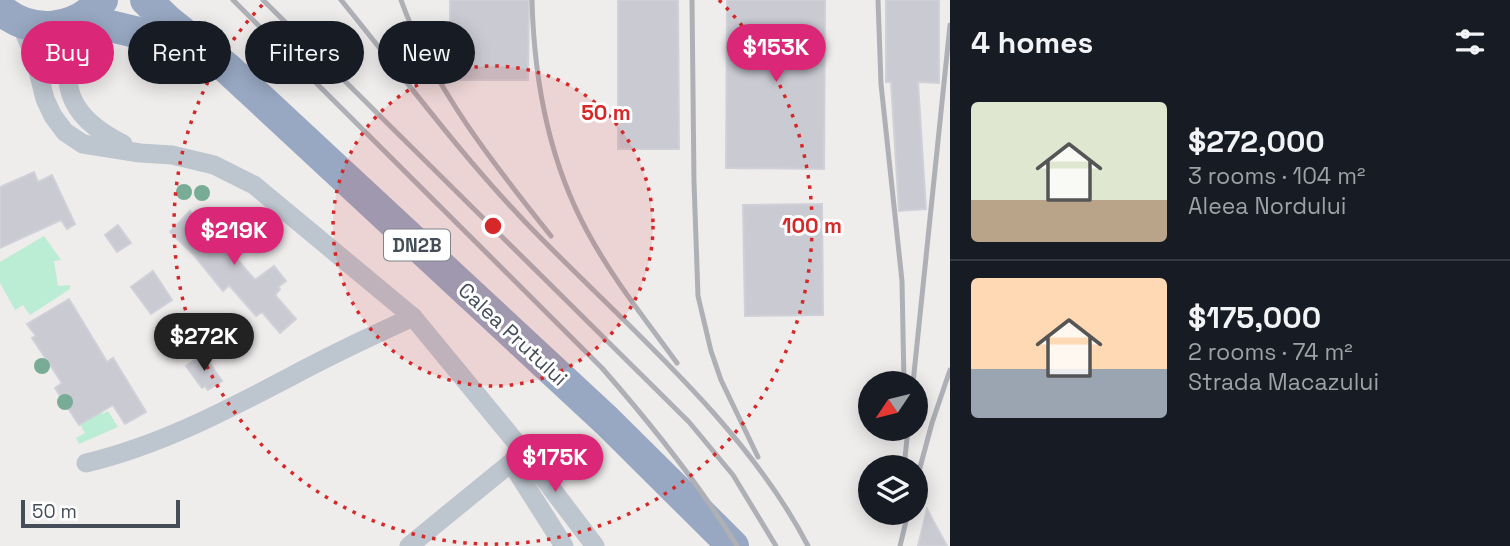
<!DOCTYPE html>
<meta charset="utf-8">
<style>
:root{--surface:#171b24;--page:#20242c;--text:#f1f3f6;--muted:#9ea1a6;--line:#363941;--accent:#db2777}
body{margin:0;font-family:"Space Grotesk",sans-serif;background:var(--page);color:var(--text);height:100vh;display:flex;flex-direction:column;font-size:26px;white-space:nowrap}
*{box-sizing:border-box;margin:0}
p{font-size:23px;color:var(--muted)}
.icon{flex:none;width:38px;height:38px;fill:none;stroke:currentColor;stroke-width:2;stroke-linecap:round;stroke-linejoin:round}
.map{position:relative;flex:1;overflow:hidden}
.side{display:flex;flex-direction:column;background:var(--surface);width:560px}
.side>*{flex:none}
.guide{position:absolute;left:21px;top:21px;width:665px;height:63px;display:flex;gap:14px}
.needle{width:46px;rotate:235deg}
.buttons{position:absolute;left:858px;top:371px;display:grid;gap:14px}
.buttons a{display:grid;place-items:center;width:70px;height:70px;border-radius:50%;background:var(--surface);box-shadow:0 4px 18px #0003;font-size:35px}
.scale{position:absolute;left:21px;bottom:18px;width:159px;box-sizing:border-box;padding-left:7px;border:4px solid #454d59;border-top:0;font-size:19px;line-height:24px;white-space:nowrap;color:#454d59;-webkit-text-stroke:5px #fff;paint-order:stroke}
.price{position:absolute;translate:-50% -60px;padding:0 16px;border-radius:24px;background:var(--accent);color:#fff;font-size:23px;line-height:46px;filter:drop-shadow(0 2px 4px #0008)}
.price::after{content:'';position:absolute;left:50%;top:42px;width:21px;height:16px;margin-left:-10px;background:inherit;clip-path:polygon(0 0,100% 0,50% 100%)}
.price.selected{background:#222;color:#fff}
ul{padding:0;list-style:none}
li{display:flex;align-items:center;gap:21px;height:175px;padding:0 21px}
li+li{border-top:2px solid var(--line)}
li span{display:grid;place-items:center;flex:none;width:196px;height:140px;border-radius:7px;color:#555}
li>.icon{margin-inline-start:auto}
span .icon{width:84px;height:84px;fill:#fffc;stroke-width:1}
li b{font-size:30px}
h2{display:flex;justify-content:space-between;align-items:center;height:84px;padding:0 21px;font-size:30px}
.tag{padding:0 24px;border-radius:32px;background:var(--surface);box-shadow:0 4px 18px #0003;font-size:24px;line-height:63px}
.tag.selected{background:var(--accent);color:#fff}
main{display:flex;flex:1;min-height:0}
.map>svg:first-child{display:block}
.green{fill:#baedd3}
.building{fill:#c9cad2;stroke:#d0d1d8;stroke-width:2}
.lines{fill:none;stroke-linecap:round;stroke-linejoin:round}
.minor{stroke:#bdc5ce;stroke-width:19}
.trunk{stroke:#98a8c2;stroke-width:32}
.rail{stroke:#aeb0b6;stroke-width:5}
.tree{fill:#79ac97}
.ring{fill:none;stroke:#d62828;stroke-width:3.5;stroke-dasharray:3.5 7}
.labels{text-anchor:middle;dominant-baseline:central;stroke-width:6;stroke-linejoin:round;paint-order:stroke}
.shield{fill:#fff;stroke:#7d828b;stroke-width:2}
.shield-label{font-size:19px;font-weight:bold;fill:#454d59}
.street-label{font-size:21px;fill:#454d59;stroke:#fff}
.centre{fill:#d62828;stroke:#fff;stroke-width:3.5}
.ring-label{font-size:21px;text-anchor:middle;font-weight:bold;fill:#d62828;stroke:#fff;stroke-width:6;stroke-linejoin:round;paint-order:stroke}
</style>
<main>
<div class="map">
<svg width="950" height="546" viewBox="0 0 950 546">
<rect width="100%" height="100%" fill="#efecec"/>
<g class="green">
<polygon points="44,236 61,260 54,261 58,286 70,285 70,289 30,315 23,305 15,310 0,283 0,262"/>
<polygon points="101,410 103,414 108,411 118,427 79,444 76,438 85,433 78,421"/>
</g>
<g class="building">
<polygon points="450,0 529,0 528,80 450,80"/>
<polygon points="618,0 678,0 679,149 618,149"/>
<polygon points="727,0 825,0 824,169 726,168"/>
<polygon points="886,0 939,0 939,83 918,82 926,209 899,211 891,82 886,82"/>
<polygon points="34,172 38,182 52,175 75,224 67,229 61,220 0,248 0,187"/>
<polygon points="822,204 823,315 745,316 743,205"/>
<polygon points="190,211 194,216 198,212 222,236 240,222 251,236 230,251 255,280 274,266 286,281 278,287 280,289 275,295 296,319 280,333 262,312 256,316 229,285 223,291 194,255 170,232"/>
<polygon points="118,225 131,243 117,252 105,235"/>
<polygon points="153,271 172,300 151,314 131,287"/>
<polygon points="69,299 107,362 113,358 146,412 125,424 113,405 79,425 55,388 62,383 32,338 36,336 27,324"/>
<polygon points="203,354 222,381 208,390 205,386 202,388 186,366"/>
<polygon points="927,509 947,546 918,546"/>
</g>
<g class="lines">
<g class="minor">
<path d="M77,21C59,82 63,114 123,144"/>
<polyline points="20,23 34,55 45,99 53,116 65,132 83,144 140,153 172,155 214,165 254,185 413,317 524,452 595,546"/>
<path d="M86,463C158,446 223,412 288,378C329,356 371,336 413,317"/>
<polyline points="512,464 564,546"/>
<polyline points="409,546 524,452"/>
</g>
<g class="trunk">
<polyline points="146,0 168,21 228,69 607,421 733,546"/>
<path d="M0,9C31,36 76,32 102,0"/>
<polyline points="81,19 160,38 190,52"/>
</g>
<g class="rail">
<path d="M233,0L602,368C651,424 698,482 737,546"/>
<polyline points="263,0 689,422 733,475 776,546"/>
<path d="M341,0C403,76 462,157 531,228C625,325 745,424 808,546"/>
<path d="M401,0C431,85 495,166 551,236"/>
<path d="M532,0C534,79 549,161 587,231C612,278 646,320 677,363"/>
<polyline points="692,0 694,182 698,296 711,351 721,380 758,457"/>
<polyline points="878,0 881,84 902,281 904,383"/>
<polyline points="913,383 950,25"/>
<polyline points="904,467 908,429"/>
<polyline points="915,486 932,423 950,370"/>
<polyline points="900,546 908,513"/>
</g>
</g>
<g class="tree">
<circle cx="184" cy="192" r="8"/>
<circle cx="202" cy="193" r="8"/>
<circle cx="231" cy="220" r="8"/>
<circle cx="42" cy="366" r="8"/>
<circle cx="65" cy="402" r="8"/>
</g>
<circle cx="493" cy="226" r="160" fill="#d62828" fill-opacity=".12"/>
<g class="ring">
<circle cx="493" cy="226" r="160"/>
<path d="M719 0A319 319 0 1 1 267 0"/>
</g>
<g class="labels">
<rect class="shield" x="384" y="229.5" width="66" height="31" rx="5"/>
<g class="shield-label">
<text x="417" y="245">DN2B</text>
</g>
<g class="street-label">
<text transform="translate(513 334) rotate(43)">Calea Prutului</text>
</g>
</g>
<circle cx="493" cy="226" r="10" class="centre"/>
<g class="ring-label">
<text x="606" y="120">50 m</text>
<text x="812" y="233">100 m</text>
</g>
</svg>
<div class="buttons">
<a><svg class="needle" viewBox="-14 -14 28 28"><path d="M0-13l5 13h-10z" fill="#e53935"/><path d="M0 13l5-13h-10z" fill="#9ea1a6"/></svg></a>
<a><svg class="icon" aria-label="layers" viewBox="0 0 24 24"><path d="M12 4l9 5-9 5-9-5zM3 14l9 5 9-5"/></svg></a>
</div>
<div class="scale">50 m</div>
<b class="price" style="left:776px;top:84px">$153K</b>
<b class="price" style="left:234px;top:267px">$219K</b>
<b class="price selected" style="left:204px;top:373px">$272K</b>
<b class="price" style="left:555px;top:494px">$175K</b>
<div class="guide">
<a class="tag selected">Buy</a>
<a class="tag">Rent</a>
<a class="tag">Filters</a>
<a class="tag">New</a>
</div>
</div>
<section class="side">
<h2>4 homes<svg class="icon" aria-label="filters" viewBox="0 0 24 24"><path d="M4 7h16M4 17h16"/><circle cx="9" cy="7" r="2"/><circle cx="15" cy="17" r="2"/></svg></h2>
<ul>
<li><span style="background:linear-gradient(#dfe7d0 70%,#b9a48a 0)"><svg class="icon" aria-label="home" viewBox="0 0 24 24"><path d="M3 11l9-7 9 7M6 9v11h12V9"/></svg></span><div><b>$272,000</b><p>3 rooms · 104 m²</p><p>Aleea Nordului</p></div></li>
<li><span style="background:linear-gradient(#ffd9b3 65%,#9aa5b1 0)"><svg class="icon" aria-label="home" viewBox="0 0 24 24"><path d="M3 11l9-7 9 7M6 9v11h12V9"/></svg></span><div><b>$175,000</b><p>2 rooms · 74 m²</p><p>Strada Macazului</p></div></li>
</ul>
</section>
</main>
